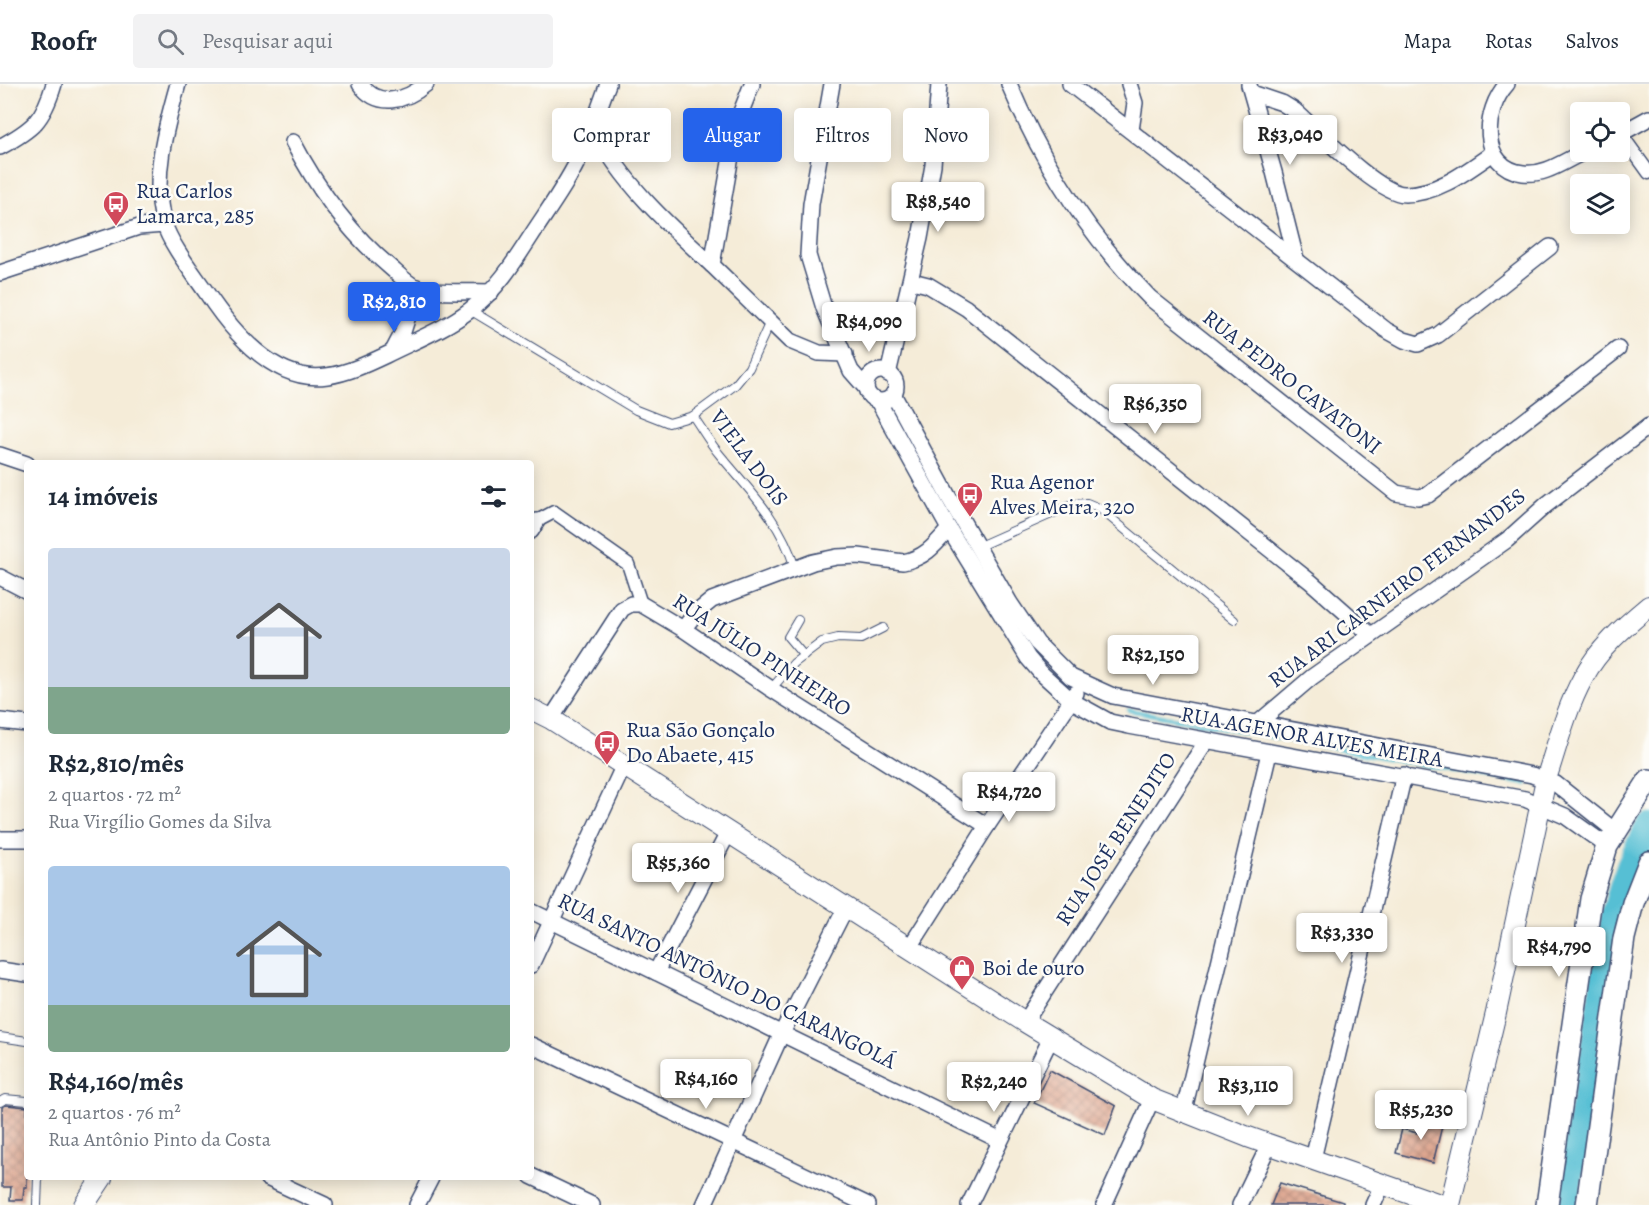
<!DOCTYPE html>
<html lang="pt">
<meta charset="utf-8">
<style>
:root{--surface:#fff;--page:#f2f2f3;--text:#1f2937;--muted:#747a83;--line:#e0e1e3;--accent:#2563eb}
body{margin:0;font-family:Alegreya,serif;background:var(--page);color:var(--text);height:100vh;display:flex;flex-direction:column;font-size:22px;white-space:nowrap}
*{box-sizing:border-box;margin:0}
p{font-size:20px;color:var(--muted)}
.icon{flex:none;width:33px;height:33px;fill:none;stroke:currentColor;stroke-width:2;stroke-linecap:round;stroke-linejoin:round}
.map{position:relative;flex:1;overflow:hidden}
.details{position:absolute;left:24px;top:376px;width:510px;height:720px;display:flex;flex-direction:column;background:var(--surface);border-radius:6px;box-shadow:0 3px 15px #0003}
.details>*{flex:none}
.hud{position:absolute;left:552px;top:24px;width:570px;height:54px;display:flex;gap:12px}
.tools{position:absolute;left:1570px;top:18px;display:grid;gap:12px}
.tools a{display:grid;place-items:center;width:60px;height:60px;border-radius:6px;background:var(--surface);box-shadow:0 3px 15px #0003;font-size:30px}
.price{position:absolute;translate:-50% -51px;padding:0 14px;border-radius:6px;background:#fff;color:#222;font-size:20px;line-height:39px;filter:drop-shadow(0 2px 3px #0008)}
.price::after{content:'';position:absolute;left:50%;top:36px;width:18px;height:14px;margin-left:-9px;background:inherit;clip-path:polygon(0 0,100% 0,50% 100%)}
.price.current{background:var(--accent);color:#fff}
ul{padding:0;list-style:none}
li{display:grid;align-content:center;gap:12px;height:318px;padding:0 24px}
li span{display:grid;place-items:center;height:186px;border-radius:6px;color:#555}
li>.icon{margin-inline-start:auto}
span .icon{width:108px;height:108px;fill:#fffc;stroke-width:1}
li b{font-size:26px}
h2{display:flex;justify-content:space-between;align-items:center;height:72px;padding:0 24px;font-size:26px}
.tag{padding:0 21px;border-radius:6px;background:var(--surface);box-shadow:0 3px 15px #0003;font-size:21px;line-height:54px}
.tag.current{background:var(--accent);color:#fff}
header{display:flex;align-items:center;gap:36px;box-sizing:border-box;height:84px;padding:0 30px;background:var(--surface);border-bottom:2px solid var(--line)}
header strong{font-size:28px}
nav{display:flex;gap:33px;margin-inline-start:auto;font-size:21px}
.search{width:420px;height:54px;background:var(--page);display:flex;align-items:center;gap:15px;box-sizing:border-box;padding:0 21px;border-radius:6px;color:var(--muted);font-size:22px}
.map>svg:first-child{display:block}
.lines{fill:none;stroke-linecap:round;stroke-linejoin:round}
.stream{stroke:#57bfd4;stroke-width:4.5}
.river{stroke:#57bfd4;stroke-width:27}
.building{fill:url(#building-cross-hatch)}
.service-casing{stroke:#3c4b70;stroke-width:10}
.pedestrian-casing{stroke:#3c4b70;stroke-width:15}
.minor-casing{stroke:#3c4b70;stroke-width:18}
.tertiary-casing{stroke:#3c4b70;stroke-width:22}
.secondary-casing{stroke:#3c4b70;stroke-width:24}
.service{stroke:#fff;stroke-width:8}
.pedestrian{stroke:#fff;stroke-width:12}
.minor{stroke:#fff;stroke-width:15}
.tertiary{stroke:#fff;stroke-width:20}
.secondary{stroke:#fff;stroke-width:21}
.labels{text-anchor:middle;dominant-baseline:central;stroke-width:5;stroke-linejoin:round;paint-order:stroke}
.poi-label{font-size:22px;fill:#1b2f5e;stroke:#fdfcf7;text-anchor:start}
.street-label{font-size:22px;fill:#1b2f5e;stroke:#fdfcf7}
</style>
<header>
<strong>Roofr</strong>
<div class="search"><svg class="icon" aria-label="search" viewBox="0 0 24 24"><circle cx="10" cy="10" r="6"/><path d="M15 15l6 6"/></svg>Pesquisar aqui</div>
<nav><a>Mapa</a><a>Rotas</a><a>Salvos</a></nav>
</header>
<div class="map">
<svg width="1649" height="1121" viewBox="0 0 1649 1121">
<defs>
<pattern id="building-cross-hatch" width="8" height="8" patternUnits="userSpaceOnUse" patternTransform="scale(1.5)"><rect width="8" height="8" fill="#dda38b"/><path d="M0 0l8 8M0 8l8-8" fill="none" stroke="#b28575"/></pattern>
</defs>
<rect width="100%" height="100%" fill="#fdfcf7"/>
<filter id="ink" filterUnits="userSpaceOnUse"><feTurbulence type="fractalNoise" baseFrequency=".0167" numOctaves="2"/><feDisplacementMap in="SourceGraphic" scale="12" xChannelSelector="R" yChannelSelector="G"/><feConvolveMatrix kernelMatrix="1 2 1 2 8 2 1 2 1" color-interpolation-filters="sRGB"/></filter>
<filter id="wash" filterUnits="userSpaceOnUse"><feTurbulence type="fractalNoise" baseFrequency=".008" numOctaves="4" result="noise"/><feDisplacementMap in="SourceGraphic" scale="24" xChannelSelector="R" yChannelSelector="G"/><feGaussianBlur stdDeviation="1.35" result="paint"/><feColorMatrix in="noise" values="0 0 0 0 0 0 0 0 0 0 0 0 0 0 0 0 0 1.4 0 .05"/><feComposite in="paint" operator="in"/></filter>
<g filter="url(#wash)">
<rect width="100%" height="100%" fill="#f5ecd8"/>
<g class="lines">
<polyline class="stream" points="1129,626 1526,700"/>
<path class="river" d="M1565,1121C1575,1067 1586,1013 1595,958C1607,881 1608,812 1649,742"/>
</g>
<g id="blocks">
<g class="building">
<polygon points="1050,986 1116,1022 1105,1051 1034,1019"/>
<polygon points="6,1021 27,1023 27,1103 24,1103 23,1116 10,1116 11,1103 2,1103 2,1023"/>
<polygon points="1421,1033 1443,1038 1433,1079 1396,1069 1402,1045 1417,1049"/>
<polygon points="1280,1099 1343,1118 1343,1121 1271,1121"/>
</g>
</g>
</g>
<g filter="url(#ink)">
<use href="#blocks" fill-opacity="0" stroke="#3c4b70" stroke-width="1.5"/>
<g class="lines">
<g class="service-casing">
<g id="service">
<polyline points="470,226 636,326 669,339 693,332 735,301 749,284 769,240"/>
<path d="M693,332C702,345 710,359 720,371C750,407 781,437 795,484"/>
<polyline points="977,463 1074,420 1087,419 1099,424 1234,536"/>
<polyline points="798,536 788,553 804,572"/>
<polyline points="771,605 794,579 822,558 838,554 861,555 883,544"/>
<polyline points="0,953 27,957"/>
<polyline points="0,1018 5,1015 27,1017"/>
<polyline points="37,1121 38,1094"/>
</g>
</g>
<g class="pedestrian-casing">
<g id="pedestrian">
<polyline points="1621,50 1649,89"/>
<polyline points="537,437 554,428 628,480 641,520"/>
</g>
</g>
<g class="minor-casing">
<g id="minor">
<path d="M178,0C166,42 151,96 164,139C170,160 193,189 206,208C231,246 275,300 327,292C348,289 367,280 386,271C414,257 445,245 470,226C497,206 515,177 533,149C550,123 569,97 582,68C592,46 599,23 608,0"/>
<path d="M360,0C378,25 406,17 426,0"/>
<polyline points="752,0 737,38 712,181 790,257 819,269 845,270"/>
<polyline points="832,0 811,120 808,171 824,224 851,287 866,304"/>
<path d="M1009,0C1042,79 1090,153 1150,214L1396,409L1418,413L1428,411L1618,265"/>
<polyline points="1070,0 1386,246 1404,256 1418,260 1438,251 1550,163"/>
<polyline points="1129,0 1135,19 1131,46"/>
<path d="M1507,0C1483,26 1479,83 1523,89C1546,92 1565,76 1584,68"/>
<polyline points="1249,1 1274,88 1296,175"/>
<path d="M1252,9L1282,19L1295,27C1317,46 1378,110 1405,110C1438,110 1467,87 1493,69"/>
<path d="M593,43C621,98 667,140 712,181"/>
<polyline points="1620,50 1649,34"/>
<path d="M293,58C318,106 349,149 391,184C398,190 408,200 417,204C436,210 470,207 491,208"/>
<path d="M0,63C33,45 43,37 54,0"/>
<polyline points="0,189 139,143 164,141"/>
<polyline points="912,197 928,201 966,224 1311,498 1371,551"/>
<polyline points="393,267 403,248 417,203"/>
<circle cx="881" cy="302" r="15"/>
<polyline points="888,290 920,154 933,81 939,0"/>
<polyline points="893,310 948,412 1010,519 1037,559 1071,593 1113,612 1532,691 1556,700 1615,747"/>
<polyline points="878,317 949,445 1028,574 1041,589 1072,617 1110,638 1129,642 1525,715 1565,732 1607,762"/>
<polyline points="0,371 27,380"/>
<polyline points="531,447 537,437"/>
<polyline points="0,493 27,507"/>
<path d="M683,545L696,529L712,516L813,478L837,473L858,472L903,478C925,474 935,461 949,445"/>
<polyline points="551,635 622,525 631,520 641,520 683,545 771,605 987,742"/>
<polyline points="0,637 27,640"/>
<polyline points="1258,639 1312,593 1507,456 1546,421 1649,342"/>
<polyline points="0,755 27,755"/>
<polyline points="531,827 999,1056"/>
<polyline points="910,863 987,742 1076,609"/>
<polyline points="531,881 624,681"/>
<polyline points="0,886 27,890"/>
<polyline points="656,888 729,747"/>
<polyline points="1025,938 1206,658"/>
<polyline points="531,961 868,1121"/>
<polyline points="1183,1030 1269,669"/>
<polyline points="1313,1075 1404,691"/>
<polyline points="531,1092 592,1121"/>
<polyline points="267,1094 325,1121"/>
<polyline points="417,1121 431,1094"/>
<polyline points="704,1121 782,949 846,823"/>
<polyline points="969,1121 1051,954"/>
<polyline points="1104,1121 1152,1015"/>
<polyline points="1240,1121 1269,1061"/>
<polyline points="1373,1121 1382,1101"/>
</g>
</g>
<g class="tertiary-casing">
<g id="tertiary">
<polyline points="531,625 551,635 1025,938 1152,1015 1248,1053 1442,1121"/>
<polyline points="84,1121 102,1094"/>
<path d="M1450,1121L1496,929L1546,695C1557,662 1566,625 1583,594C1598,565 1625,542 1649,522"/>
</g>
</g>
<g class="secondary-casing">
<g id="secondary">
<polyline points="1547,1121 1591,815 1607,762 1649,696"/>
<polyline points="1587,1121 1624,854 1633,819 1649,778"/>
</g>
</g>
<use href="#service" class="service"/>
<use href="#pedestrian" class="pedestrian"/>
<use href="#minor" class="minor"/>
<use href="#tertiary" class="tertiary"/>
<use href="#secondary" class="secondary"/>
</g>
</g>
<defs>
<g id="bus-pin" transform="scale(1.35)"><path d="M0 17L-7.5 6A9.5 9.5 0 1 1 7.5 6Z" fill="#d1495b" stroke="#fdfcf7"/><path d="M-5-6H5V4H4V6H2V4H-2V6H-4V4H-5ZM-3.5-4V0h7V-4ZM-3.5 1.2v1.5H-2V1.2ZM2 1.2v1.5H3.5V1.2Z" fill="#fff"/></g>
<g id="shop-pin" transform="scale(1.35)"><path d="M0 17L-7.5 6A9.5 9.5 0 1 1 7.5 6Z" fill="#d1495b" stroke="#fdfcf7"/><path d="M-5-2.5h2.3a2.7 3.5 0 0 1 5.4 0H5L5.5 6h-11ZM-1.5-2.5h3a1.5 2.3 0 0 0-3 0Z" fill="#fff"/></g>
</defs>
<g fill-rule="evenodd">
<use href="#bus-pin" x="116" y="120"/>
<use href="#bus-pin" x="970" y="411"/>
<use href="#bus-pin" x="607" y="659"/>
<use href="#shop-pin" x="962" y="884"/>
</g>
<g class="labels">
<g class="poi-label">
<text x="136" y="107">Rua Carlos<tspan x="136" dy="25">Lamarca, 285</tspan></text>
<text x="990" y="398">Rua Agenor<tspan x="990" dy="25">Alves Meira, 320</tspan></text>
<text x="626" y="646">Rua São Gonçalo<tspan x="626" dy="25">Do Abaete, 415</tspan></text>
<text x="982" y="884">Boi de ouro</text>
</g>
<g class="street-label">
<text transform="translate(1292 298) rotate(38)">RUA PEDRO CAVATONI</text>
<text transform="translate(749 374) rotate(53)">VIELA DOIS</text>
<text transform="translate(1397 504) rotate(-37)">RUA ARI CARNEIRO FERNANDES</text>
<text transform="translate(762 571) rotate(33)">RUA JÚLIO PINHEIRO</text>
<text transform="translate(1312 653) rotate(10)">RUA AGENOR ALVES MEIRA</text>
<text transform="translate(1116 755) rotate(-57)">RUA JOSÉ BENEDITO</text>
<text transform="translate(727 897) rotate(26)">RUA SANTO ANTÔNIO DO CARANGOLÁ</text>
</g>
</g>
</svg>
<div class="tools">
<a><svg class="icon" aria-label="locate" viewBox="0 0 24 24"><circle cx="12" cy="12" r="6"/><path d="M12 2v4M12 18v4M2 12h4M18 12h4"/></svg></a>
<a><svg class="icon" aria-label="layers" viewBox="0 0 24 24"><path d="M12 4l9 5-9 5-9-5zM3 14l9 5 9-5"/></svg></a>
</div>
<b class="price" style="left:1290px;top:82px">R$3,040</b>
<b class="price" style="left:938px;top:149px">R$8,540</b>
<b class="price current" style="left:394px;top:249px">R$2,810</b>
<b class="price" style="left:869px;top:269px">R$4,090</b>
<b class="price" style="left:1155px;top:351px">R$6,350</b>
<b class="price" style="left:1153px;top:602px">R$2,150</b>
<b class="price" style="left:1009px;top:739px">R$4,720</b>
<b class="price" style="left:678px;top:810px">R$5,360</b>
<b class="price" style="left:1342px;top:880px">R$3,330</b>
<b class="price" style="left:1559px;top:894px">R$4,790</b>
<b class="price" style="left:706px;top:1026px">R$4,160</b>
<b class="price" style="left:994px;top:1029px">R$2,240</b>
<b class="price" style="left:1248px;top:1033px">R$3,110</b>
<b class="price" style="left:1421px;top:1057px">R$5,230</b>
<div class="hud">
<a class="tag">Comprar</a>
<a class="tag current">Alugar</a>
<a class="tag">Filtros</a>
<a class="tag">Novo</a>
</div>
<section class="details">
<h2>14 imóveis<svg class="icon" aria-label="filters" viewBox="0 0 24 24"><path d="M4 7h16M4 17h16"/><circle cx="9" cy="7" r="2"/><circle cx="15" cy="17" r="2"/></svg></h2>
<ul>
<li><span style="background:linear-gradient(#c9d6e8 75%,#7fa58c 0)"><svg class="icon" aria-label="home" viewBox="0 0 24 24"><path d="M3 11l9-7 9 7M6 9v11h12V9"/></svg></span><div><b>R$2,810/mês</b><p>2 quartos · 72 m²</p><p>Rua Virgílio Gomes da Silva</p></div></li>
<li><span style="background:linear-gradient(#a9c7e8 75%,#7fa58c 0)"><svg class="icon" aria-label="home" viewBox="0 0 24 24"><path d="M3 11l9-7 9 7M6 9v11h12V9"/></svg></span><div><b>R$4,160/mês</b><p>2 quartos · 76 m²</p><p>Rua Antônio Pinto da Costa</p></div></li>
</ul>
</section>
</div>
